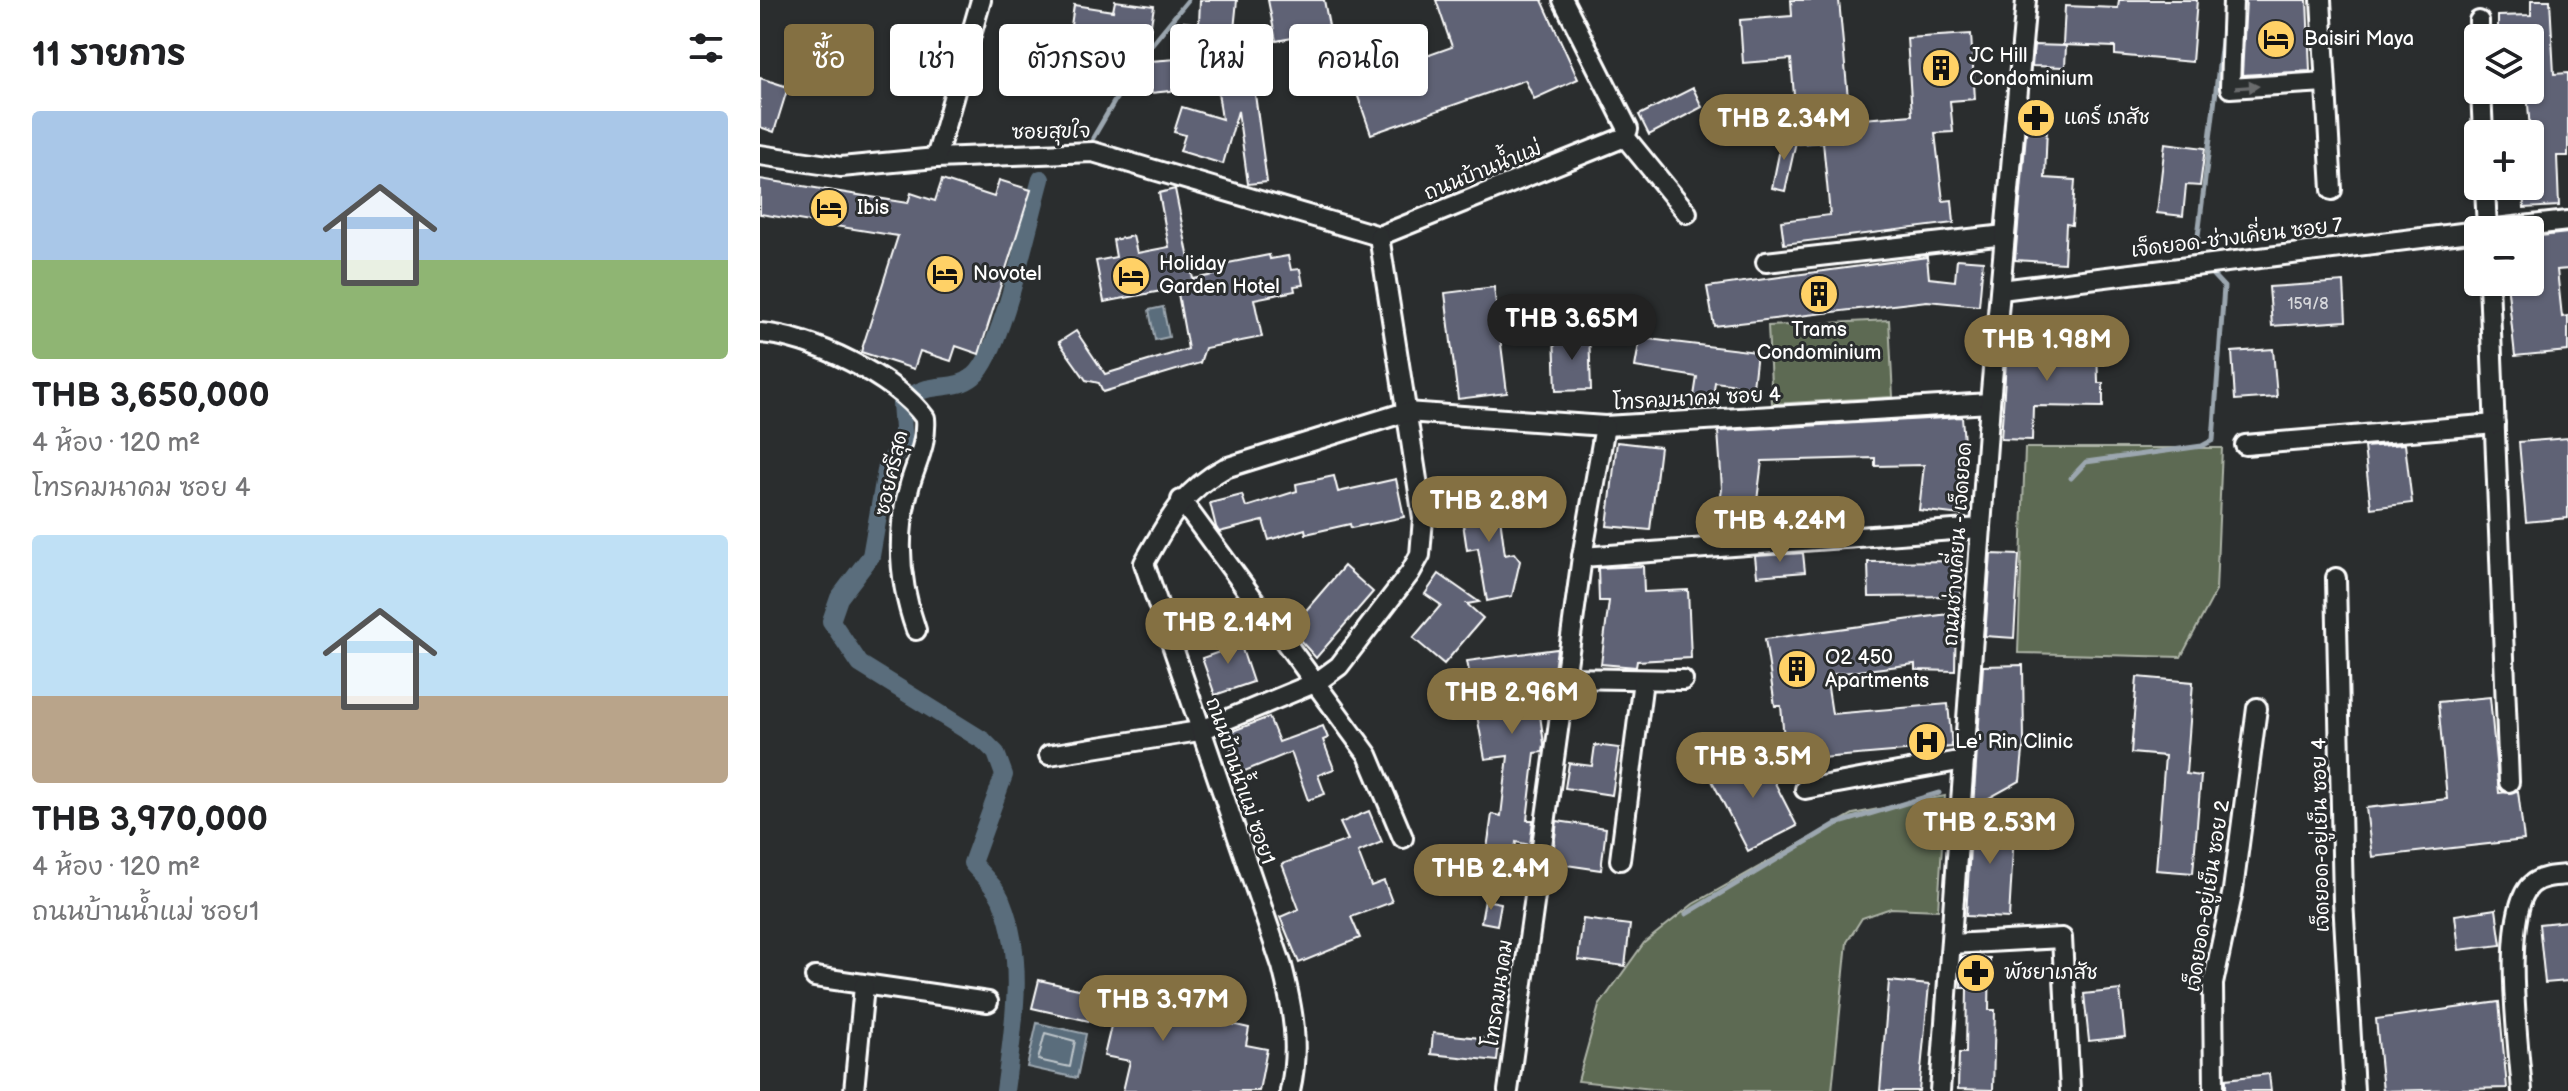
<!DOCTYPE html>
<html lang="th">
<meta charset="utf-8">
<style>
:root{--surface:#fff;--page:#f2f2f2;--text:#202124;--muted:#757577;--accent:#847042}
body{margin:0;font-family:"Balsamiq Sans","Playpen Sans Thai",sans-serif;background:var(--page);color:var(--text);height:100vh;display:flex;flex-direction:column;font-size:30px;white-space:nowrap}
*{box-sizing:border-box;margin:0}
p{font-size:26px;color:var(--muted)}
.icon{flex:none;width:44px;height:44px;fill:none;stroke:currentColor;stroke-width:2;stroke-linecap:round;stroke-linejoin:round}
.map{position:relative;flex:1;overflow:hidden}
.side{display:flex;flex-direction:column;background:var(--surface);width:760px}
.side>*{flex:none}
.guide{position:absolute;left:24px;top:24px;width:760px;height:72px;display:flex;gap:16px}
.controls{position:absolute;left:1704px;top:24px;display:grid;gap:16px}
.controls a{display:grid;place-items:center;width:80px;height:80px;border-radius:8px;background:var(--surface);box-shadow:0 2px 6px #0004;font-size:40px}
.price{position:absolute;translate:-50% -68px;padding:0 18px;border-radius:28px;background:var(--accent);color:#fff;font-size:26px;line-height:52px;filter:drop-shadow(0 2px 4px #0008)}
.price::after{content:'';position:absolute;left:50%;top:48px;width:24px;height:18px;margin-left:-12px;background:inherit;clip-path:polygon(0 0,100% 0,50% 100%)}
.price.current{background:#222;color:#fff}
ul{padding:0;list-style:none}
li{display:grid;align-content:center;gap:16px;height:424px;padding:0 32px}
li span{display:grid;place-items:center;height:248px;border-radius:8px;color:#555}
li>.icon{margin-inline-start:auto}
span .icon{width:144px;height:144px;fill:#fffc;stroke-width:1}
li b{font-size:34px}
h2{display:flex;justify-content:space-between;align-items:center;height:96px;padding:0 32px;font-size:34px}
.pill{padding:0 28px;border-radius:8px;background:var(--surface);box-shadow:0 2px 6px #0004;font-size:28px;line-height:72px}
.pill.current{background:var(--accent);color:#fff}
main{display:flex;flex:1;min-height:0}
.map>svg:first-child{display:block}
.green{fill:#5d6a52;stroke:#aeb4a8;stroke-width:2}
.water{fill:#5a6d7b;stroke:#9ca7b0;stroke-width:2}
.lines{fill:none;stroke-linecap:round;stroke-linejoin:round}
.shore{stroke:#bdc5ca;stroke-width:2}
.stream{stroke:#9ca7b0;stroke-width:5}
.canal{stroke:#5a6d7b;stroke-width:18}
.building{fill:#5e6274;stroke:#fff;stroke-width:2}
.street-casing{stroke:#fff;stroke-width:24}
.street{stroke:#2a2d2e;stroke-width:18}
.oneway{fill:#6a6c6d}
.labels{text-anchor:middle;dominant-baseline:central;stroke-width:6;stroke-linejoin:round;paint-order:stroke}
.number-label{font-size:16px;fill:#d7d8dc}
.poi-label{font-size:20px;fill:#fff;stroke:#2a2d2e;text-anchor:start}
.street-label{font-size:20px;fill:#fff;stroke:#2a2d2e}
</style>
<main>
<section class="side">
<h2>11 รายการ<svg class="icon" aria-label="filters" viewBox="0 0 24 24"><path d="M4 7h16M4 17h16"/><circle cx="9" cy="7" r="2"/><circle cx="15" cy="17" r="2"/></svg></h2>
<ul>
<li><span style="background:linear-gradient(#a9c7e8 60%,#8fb573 0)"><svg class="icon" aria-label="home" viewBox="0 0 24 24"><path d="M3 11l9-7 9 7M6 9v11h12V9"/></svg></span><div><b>THB 3,650,000</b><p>4 ห้อง · 120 m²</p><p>โทรคมนาคม ซอย 4</p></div></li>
<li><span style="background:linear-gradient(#bfe0f5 65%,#b9a48a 0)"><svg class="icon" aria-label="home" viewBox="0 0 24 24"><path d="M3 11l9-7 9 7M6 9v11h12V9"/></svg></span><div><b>THB 3,970,000</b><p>4 ห้อง · 120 m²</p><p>ถนนบ้านน้ำแม่ ซอย1</p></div></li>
</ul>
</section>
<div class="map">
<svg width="1808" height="1091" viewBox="0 0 1808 1091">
<rect width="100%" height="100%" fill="#2a2d2e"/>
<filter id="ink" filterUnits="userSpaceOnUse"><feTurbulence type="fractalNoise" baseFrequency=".0125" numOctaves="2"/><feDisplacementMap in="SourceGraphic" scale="16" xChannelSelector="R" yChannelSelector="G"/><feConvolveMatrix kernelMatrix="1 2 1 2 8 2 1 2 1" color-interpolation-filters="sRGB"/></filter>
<g filter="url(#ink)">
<g class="green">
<polygon points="1129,320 1133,397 1012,404 1008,326"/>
<polygon points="1265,448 1462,448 1456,591 1421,657 1258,653"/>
<polygon points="1185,796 1178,910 1131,908 1102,918 1087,942 1072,1091 911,1091 818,1081 839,1006 884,943 933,904 1093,814"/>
</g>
<g class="water">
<polygon points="403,307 409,337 395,340 389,310"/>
<polygon points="277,1023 326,1034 317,1078 267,1067"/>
</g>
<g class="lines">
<polygon class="shore" points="285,1033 315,1041 310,1067 278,1060"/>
<g class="stream">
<polyline points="333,138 378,61 428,0"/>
<polyline points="1437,244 1464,25"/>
<polyline points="1311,478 1326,462 1442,446 1453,440 1464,287 1449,271"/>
<polyline points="926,914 1076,824 1179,793"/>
</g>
<path class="canal" d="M245,1091C253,1029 266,962 242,902C237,888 222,875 212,863L244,775L236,753L224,741L100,664L71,621L79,598L111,556L127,465L144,442L141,403C169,378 192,394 214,376C241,355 270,217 281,179"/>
</g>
<g class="building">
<polygon points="440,0 477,0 471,60 421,55 424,22 439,24"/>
<polygon points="508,0 564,0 570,31 516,41"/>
<polygon points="676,0 782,0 818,79 774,99 765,80 611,134 593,82 692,47"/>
<polygon points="1031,0 1079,0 1090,120 1152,115 1147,38 1211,34 1215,99 1190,101 1193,132 1175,133 1183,201 1192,200 1194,223 1024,244 1021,221 1070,215 1063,142 1038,144 1031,59 983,63 980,20 1032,16"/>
<polygon points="1359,0 1437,0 1432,62 1355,55 1355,47 1303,45 1305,6 1358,8"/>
<polygon points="1486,0 1547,0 1550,71 1482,75"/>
<polygon points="1771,0 1790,0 1794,74 1808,73 1808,156 1797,156 1799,206 1764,208 1763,186 1770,186 1770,173 1773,173 1767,90 1770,38 1749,38 1748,32 1738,32 1738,16 1771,15"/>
<polygon points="355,1 394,6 390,31 357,26 354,53 308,46 314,5 353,11"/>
<polygon points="1274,45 1306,46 1305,67 1272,66"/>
<polygon points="417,59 420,90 381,94 379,80 390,61"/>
<polygon points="0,78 28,87 14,132 0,127"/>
<polygon points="494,87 507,182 488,184 478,111 463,164 420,151 425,135 414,132 422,107 462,119 458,92"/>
<polygon points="933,88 942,107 889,135 879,115"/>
<polygon points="1269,100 1288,101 1285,178 1315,180 1312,225 1306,224 1304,263 1255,260"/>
<polygon points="1023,134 1037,137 1025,191 1012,188"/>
<polygon points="1405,143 1445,148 1440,186 1426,185 1423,216 1397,213"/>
<polygon points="0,179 148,203 151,193 175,201 182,180 234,197 239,180 271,190 219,354 196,346 191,361 160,351 154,369 101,352 138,236 0,214"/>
<polygon points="415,189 433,279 465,273 463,264 509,255 510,259 528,256 531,270 540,269 543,285 534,286 535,291 494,299 502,337 445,348 440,363 343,392 339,383 326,380 299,342 316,331 345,374 428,349 417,288 344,302 336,261 356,257 353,240 373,236 377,253 409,247 399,193"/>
<polygon points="1808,233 1808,269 1797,270 1802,317 1808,316 1808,351 1755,356 1747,282 1770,282 1770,237"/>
<polygon points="1167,257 1169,278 1195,281 1197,259 1223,261 1219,306 1167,301 954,326 947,287"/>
<polygon points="1584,282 1586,321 1512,326 1509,287"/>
<polygon points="734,287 747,393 698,399 685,293"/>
<polygon points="829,332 831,390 796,391 794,333"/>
<polygon points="880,338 997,352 993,387 955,382 953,398 934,396 937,377 875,367"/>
<polygon points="1337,344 1338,383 1343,383 1343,407 1273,406 1272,440 1241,439 1247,346"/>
<polygon points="1513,349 1517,397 1475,400 1472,352"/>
<polygon points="1202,417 1206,468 1201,515 1159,510 1164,465 1115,466 1115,458 1002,461 994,525 958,520 962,488 958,431"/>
<polygon points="1808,438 1808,518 1766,522 1759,442"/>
<polygon points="857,442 900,447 890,530 847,526"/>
<polygon points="1645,444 1652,503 1611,508 1604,447"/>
<polygon points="574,476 578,492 636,479 644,517 591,528 590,524 546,534 545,529 509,540 503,521 459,532 456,527 450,503 482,495 486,507 537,491 536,484"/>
<polygon points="729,491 731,503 738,502 745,555 754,553 760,561 752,596 727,601 718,548 707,550 699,496"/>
<polygon points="1043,553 1045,572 997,576 995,556"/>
<polygon points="1231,554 1259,555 1254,638 1225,636"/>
<polygon points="1199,561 1200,596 1109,597 1108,562"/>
<polygon points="584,566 613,592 556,658 530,629"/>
<polygon points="883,566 884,592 928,590 931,658 877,661 876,667 841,664 849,601 839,601 838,568"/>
<polygon points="679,574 719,602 707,604 723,618 684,664 653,638 681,605 665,594"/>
<polygon points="1196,613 1195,671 1155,670 1155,664 1066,675 1072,714 1188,704 1192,747 1026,761 1021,706 1015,706 1005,639"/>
<polygon points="476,631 493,682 455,695 442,658 462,651 458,638"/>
<polygon points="797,649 788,714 780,715 784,744 783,752 775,753 767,820 773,820 770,845 756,842 753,867 725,863 732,814 741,816 748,756 725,759 707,661"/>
<polygon points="1263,665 1264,741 1260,781 1213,807 1223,666"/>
<polygon points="1377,677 1433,682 1426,774 1441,776 1433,873 1396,870 1405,756 1371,753"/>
<polygon points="1730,697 1739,793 1758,791 1764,840 1612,857 1606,808 1687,799 1678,702"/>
<polygon points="509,717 519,742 563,726 568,738 563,740 574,769 558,775 565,794 548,800 531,752 480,773 465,734"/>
<polygon points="835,745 859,748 852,795 805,788 809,763 832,766"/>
<polygon points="998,750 1037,826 988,851 949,775"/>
<polygon points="609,811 622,842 598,852 611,886 624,881 632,902 591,917 600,938 539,963 520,917 539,909 522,864 588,840 580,823"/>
<polygon points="1212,813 1255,816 1249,918 1206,916"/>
<polygon points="797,821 846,828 841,870 792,863"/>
<polygon points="725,900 741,903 737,925 721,922"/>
<polygon points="1736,909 1741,945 1699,950 1695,915"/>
<polygon points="823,919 870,925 865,966 818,960"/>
<polygon points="1808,921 1808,981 1785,983 1779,924"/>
<polygon points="1202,957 1230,958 1229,1010 1235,1010 1233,1090 1198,1089 1199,1053 1206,1053 1207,988 1201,988"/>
<polygon points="279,980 489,1028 486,1045 507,1049 499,1091 363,1091 370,1061 344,1056 351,1026 272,1008"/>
<polygon points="1129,981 1169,985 1159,1091 1120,1091"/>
<polygon points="1360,990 1365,1037 1329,1041 1324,994"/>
<polygon points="1739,1002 1747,1088 1623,1091 1616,1019"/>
<polygon points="673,1033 739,1040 737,1061 671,1054"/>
<polygon points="1509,1074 1511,1091 1466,1091 1466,1079"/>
</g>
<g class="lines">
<g class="street-casing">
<g id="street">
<polyline points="1473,0 1470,88 1565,82"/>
<polyline points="1561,0 1572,190"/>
<polyline points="1719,21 1719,38"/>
<polyline points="1721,90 1723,134"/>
<polyline points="865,137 927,213"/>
<polyline points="0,155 81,167 176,158 333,152 619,236"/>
<polyline points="176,158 221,0"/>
<polyline points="1725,186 1727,230"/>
<polyline points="1727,230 1808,221"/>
<polyline points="619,236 865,137 868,129 803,0"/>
<polyline points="1006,262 1245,235"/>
<polyline points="1729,282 1749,782"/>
<polyline points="1241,290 1718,231"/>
<path d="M0,333C50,336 136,377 165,418C167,443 157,461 150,484C135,534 139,582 156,630"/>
<polyline points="1485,445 1735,424"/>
<polyline points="421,500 608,755 643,838"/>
<polyline points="822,557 1221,528"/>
<polyline points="1576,578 1583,900 1594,1091"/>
<polyline points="805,678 923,680"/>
<polyline points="289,755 439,731 557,682 579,666 650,573 660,555 663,518 619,236"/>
<polyline points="1045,789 1204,760"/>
<polyline points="860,860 883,680"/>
<polyline points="1191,944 1302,938 1310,1091"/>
<polyline points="55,977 228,1002"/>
<polyline points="94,1091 104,986"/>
<path d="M530,1091C540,1047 533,1009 522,966L384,563C408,521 421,492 465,468L646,412L845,426L1230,403"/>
<polyline points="748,1091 822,557 845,426"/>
<polyline points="1180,1091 1230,403 1266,0"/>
<polyline points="1454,1091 1453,984 1473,890 1497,708"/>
<path d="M1762,1091C1759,1049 1740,909 1772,884C1782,876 1796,876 1808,875"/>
</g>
</g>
<use href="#street" class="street"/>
</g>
<defs><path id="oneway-solid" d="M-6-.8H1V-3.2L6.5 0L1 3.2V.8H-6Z" transform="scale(2)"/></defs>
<use class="oneway" href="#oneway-solid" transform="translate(1487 87) rotate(-4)"/>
</g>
<defs>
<g id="hotel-disc" transform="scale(2)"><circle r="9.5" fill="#ffd166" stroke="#2a2d2e"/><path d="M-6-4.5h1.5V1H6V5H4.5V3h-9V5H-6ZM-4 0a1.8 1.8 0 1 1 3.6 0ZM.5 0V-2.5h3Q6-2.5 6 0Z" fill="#111"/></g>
<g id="building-disc" transform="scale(2)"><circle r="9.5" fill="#ffd166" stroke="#2a2d2e"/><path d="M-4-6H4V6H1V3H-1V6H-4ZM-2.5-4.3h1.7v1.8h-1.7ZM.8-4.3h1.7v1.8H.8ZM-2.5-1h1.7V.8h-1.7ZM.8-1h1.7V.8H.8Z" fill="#111"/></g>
<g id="pharmacy-disc" transform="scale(2)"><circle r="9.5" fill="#ffd166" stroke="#2a2d2e"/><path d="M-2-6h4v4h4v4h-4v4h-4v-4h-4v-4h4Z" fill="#111"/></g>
<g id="hospital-disc" transform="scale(2)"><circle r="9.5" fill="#ffd166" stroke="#2a2d2e"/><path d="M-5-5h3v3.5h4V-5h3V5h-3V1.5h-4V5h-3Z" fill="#111"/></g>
</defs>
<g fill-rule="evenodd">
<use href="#hotel-disc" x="1516" y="39"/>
<use href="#building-disc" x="1181" y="68"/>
<use href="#pharmacy-disc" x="1276" y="118"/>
<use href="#hotel-disc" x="69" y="208"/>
<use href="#hotel-disc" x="185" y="274"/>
<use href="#hotel-disc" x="371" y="276"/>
<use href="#building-disc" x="1059" y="294"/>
<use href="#building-disc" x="1037" y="669"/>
<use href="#hospital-disc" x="1167" y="742"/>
<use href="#pharmacy-disc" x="1216" y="973"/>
</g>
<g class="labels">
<g class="number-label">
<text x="1548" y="304">159/8</text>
</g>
<g class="poi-label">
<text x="1544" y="39">Baisiri Maya</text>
<text x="1209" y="56">JC Hill<tspan x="1209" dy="23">Condominium</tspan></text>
<text x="1304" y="118">แคร์ เภสัช</text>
<text x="97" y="208">Ibis</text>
<text x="399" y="264">Holiday<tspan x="399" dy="23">Garden Hotel</tspan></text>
<text x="213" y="274">Novotel</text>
<text x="1059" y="330" text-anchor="middle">Trams<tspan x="1059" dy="23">Condominium</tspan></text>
<text x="1065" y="658">O2 450<tspan x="1065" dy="23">Apartments</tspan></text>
<text x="1195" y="742">Le' Rin Clinic</text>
<text x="1244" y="973">พัชยาเภสัช</text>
</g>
<g class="street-label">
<text transform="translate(291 132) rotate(-1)">ซอยสุขใจ</text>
<text transform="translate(723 171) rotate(-22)">ถนนบ้านน้ำแม่</text>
<text transform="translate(1477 238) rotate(-7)">เจ็ดยอด-ช่างเคี่ยน ซอย 7</text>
<text transform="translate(937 399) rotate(-3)">โทรคมนาคม ซอย 4</text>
<text transform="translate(132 473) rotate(-77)">ซอยศรีสุด</text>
<text transform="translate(1198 544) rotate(-86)">ถนนช่างเคี่ยน - เจ็ดยอด</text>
<text transform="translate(480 781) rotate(71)">ถนนบ้านน้ำแม่ ซอย1</text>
<text transform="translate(1561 835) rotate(-91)">เจ็ดยอด-อยู่เย็น ซอย 4</text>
<text transform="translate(1448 896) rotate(-81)">เจ็ดยอด-อยู่เย็น ซอย 2</text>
<text transform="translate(739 993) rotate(-82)">โทรคมนาคม</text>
</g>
</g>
</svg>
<div class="controls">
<a><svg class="icon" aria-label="layers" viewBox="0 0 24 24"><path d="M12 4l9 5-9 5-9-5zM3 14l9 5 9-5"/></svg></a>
<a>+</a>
<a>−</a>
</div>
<b class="price" style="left:1024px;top:162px">THB 2.34M</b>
<b class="price current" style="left:812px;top:362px">THB 3.65M</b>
<b class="price" style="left:1287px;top:383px">THB 1.98M</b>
<b class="price" style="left:729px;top:544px">THB 2.8M</b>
<b class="price" style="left:1020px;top:564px">THB 4.24M</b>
<b class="price" style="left:468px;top:666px">THB 2.14M</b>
<b class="price" style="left:752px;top:736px">THB 2.96M</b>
<b class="price" style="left:993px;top:800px">THB 3.5M</b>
<b class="price" style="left:1230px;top:866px">THB 2.53M</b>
<b class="price" style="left:731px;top:912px">THB 2.4M</b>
<b class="price" style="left:403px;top:1043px">THB 3.97M</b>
<div class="guide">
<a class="pill current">ซื้อ</a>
<a class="pill">เช่า</a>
<a class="pill">ตัวกรอง</a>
<a class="pill">ใหม่</a>
<a class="pill">คอนโด</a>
</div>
</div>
</main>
